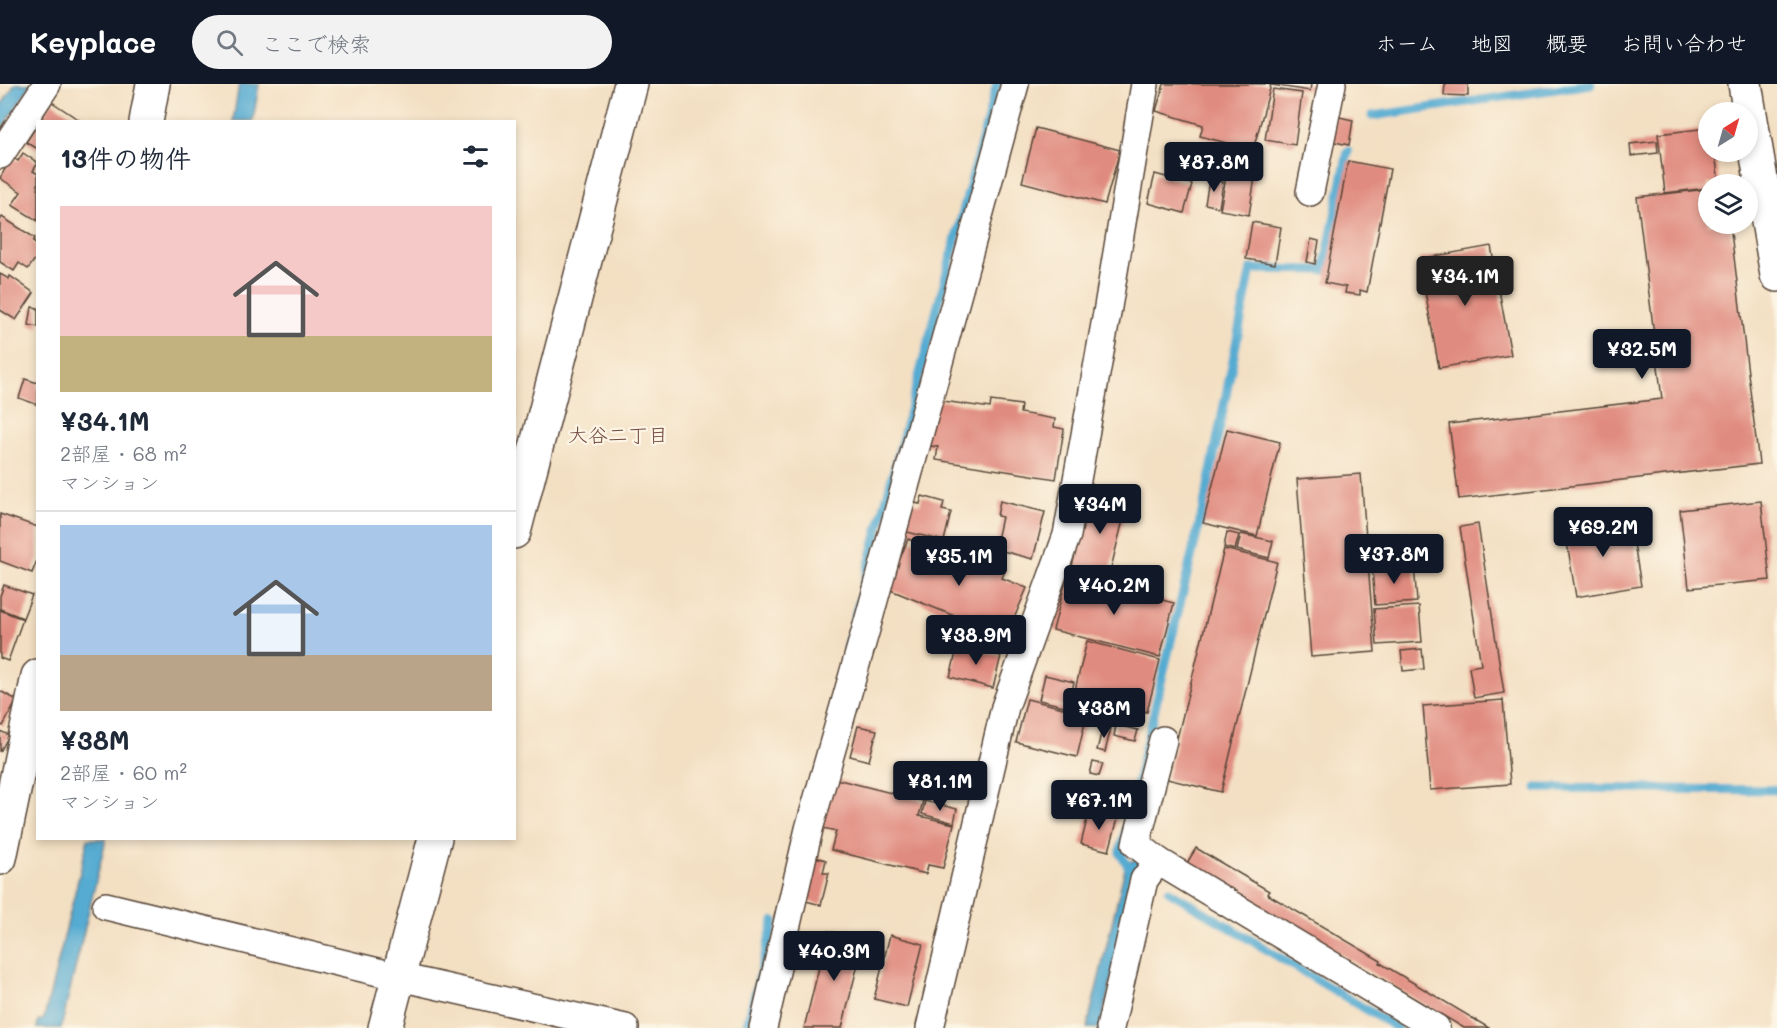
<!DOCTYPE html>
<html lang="ja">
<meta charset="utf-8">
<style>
:root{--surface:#fff;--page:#f2f2f3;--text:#1f2937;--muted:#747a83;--line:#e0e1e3;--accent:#111827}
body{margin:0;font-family:Mali,"Klee One",sans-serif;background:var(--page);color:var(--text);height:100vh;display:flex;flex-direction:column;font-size:22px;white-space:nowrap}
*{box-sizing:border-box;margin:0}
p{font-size:20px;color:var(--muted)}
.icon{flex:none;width:33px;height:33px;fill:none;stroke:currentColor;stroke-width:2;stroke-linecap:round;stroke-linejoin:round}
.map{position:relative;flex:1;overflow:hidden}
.drawer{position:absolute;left:36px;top:36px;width:480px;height:720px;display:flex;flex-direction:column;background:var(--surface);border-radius:0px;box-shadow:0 3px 9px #0003}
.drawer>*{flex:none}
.needle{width:39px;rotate:37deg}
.tools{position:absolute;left:1698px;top:18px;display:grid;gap:12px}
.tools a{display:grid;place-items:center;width:60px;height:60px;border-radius:50%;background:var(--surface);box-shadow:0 3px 9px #0003;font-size:30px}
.price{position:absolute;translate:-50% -51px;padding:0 14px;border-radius:6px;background:var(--accent);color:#fff;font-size:20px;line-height:39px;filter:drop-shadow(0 2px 3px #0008)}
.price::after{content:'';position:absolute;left:50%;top:36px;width:18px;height:14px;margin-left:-9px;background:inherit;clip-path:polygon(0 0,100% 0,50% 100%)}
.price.selected{background:#222;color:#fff}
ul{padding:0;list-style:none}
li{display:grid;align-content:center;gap:12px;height:318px;padding:0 24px}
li+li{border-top:2px solid var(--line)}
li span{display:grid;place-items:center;height:186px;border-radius:0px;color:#555}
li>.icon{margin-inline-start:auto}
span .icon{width:108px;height:108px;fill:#fffc;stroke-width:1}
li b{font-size:26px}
h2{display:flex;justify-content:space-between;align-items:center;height:72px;padding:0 24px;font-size:26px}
header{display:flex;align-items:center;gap:36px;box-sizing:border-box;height:84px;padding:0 30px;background:var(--accent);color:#fff}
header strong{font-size:28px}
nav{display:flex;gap:33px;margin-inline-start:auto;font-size:21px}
.search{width:420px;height:54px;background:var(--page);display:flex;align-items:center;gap:15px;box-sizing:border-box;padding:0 21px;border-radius:33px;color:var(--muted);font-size:22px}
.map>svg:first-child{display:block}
.water{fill:#54abd1;stroke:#486a78;stroke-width:1.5}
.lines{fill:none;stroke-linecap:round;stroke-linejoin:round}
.stream{stroke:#54abd1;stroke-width:9}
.building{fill:#e08b7f}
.minor-casing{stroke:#574537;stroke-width:30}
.tertiary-casing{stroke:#574537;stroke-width:36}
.minor{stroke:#fff;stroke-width:27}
.tertiary{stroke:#fff;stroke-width:33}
.labels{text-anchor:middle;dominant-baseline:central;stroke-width:4.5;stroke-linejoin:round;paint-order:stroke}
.neighbourhood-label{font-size:20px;fill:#754c40;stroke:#fcf5e5}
</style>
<header>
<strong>Keyplace</strong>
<div class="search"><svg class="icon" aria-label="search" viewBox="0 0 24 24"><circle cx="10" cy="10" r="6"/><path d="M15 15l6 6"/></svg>ここで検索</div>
<nav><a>ホーム</a><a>地図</a><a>概要</a><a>お問い合わせ</a></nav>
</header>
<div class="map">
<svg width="1777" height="944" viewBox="0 0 1777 944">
<rect width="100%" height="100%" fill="#fcf5e5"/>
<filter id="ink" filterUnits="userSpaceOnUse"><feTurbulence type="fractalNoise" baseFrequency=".0167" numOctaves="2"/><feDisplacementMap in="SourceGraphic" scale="12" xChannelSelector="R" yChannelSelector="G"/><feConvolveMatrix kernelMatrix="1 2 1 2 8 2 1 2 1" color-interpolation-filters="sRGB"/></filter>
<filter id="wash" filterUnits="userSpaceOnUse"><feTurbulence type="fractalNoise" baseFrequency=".008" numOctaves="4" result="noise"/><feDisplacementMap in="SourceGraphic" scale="24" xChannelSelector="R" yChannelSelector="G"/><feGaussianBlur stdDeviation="1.35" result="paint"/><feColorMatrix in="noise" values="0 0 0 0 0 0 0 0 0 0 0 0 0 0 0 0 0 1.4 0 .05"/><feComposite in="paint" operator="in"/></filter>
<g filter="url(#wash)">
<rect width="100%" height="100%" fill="#f3dfc2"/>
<g class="water">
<polygon points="15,0 31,0 0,48 0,23"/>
<polygon points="239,0 259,0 253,37 233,37"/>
<polygon points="88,755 106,755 61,944 37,944 38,937 44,935"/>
<polygon points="1140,773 1100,944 1087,944 1126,780"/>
</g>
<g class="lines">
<g class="stream">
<polyline points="1372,32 1591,0"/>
<polyline points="847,563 997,0"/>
<polyline points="1537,704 1777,706"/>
<polyline points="1130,790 1131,787 1120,769 1206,412 1251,185 1324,186 1348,67"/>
<polyline points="1169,807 1397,944"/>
<polyline points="746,944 774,837"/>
</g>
</g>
<g id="blocks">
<g class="building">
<polygon points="1164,0 1266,0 1271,1 1253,66 1200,52 1203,41 1156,27"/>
<polygon points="1272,0 1311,0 1310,7 1272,1"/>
<polygon points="1445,0 1468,0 1468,12 1444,11"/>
<polygon points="1273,5 1302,9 1295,61 1265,56"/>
<polygon points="52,18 82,38 39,38"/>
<polygon points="1335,32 1353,36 1349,61 1330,57"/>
<polygon points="38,40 38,65 26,58"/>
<polygon points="1036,44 1120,66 1105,120 1022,98"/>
<polygon points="1708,44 1708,68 1715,68 1719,100 1708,100 1708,104 1665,109 1658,50"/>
<polygon points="1657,57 1658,69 1631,72 1630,60"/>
<polygon points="23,69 38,79 33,87 38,90 38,137 12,121 21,108 0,94 12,73 18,77"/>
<polygon points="1348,77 1390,85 1367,208 1360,206 1360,211 1345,209 1346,203 1325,199"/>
<polygon points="1228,82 1256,87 1249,131 1220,126"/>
<polygon points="1155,90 1192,100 1184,129 1148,119"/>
<polygon points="1209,96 1223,98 1219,123 1205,120"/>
<polygon points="1708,105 1708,140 1730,140 1759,380 1459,415 1449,340 1662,315 1637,113"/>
<polygon points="2,133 35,154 33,158 38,162 38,171 28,185 19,179 14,187 0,178 0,137"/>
<polygon points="1252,138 1281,143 1275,180 1246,175"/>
<polygon points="1311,155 1319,157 1315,180 1307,178"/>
<polygon points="1491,162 1511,271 1439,284 1419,175"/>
<polygon points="0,190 9,195 10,192 34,209 16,236 0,226"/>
<polygon points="32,223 38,224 38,243 29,241"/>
<polygon points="25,295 38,299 38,321 19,314"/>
<polygon points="930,315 990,324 991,317 1021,321 1020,329 1055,335 1054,343 1064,345 1056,395 936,376 938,363 924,361"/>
<polygon points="1227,345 1280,358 1257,452 1203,439"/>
<polygon points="1361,390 1375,568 1311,573 1297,395"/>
<polygon points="1090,411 1127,420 1109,492 1072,482"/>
<polygon points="922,412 944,418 942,426 951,428 944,457 903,447 910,418 920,420"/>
<polygon points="1000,417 1045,428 1033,475 995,465 1002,433 997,432"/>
<polygon points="1761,417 1770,496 1689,504 1680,426"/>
<polygon points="0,430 38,443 38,474 32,489 0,477"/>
<polygon points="1630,435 1641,502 1576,513 1565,446"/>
<polygon points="1478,440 1504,609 1474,614 1469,583 1481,581 1460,443"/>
<polygon points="1227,448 1239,451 1235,466 1224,463"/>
<polygon points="1241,450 1273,457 1269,474 1237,466"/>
<polygon points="908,455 958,475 962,466 1006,485 1002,494 1027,504 1006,553 888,505"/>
<polygon points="1224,465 1277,478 1221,708 1167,695"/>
<polygon points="1414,481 1417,518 1375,521 1372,484"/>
<polygon points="1067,492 1174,519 1160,573 1053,546"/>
<polygon points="4,501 32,511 23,534 0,525 0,512"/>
<polygon points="1419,522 1422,558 1377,561 1374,525"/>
<polygon points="0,526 23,535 8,577 0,574"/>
<polygon points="1087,557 1160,576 1147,628 1074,610"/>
<polygon points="958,561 1001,572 993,604 950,593"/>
<polygon points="1422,565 1424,585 1403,587 1401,567"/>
<polygon points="1045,591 1074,598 1068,623 1039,616"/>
<polygon points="0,607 17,616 3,642 0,640"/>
<polygon points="1027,615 1087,630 1077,673 1016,658"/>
<polygon points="1503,616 1510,700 1430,706 1423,622"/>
<polygon points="1116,641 1138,646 1135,657 1114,652"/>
<polygon points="858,642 877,646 869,677 850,672"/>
<polygon points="1103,642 1111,644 1105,668 1097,666"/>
<polygon points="0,647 9,651 0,668"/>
<polygon points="1093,678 1103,680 1099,692 1090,690"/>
<polygon points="832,694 923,717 919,732 954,740 943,784 928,781 926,790 831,766 836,747 819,743"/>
<polygon points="925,717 957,725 954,739 922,730"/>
<polygon points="1089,727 1118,734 1109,767 1081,760"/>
<polygon points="1196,764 1269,807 1267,810 1381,877 1380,879 1489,944 1464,944 1187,779"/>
<polygon points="812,772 826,776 823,789 829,789 821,821 802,816"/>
<polygon points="828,847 864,856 842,944 804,944"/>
<polygon points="890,851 923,860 907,923 874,915"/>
</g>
</g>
</g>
<g filter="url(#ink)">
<use href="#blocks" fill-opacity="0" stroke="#574537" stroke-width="1.5"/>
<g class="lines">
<g class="minor-casing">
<g id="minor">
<polyline points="0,71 47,0"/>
<polyline points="1310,108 1332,0"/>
<polyline points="1158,777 1136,760 1163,656"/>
<polyline points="106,822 399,893 625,944"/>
<polyline points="763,944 809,745 868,538 1015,0"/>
<polyline points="930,944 1005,623 1067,451 1107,229 1145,0"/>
<polyline points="1110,944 1144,796 1158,777 1436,944"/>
</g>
</g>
<g class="tertiary-casing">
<g id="tertiary">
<polyline points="1745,0 1777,191"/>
<polyline points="146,38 153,0"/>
<polyline points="514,448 631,0"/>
<polyline points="0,774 38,592"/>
<polyline points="385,944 435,754"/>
</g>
</g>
<use href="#minor" class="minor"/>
<use href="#tertiary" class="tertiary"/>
</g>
</g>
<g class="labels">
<g class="neighbourhood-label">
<text x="618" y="350">大谷二丁目</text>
</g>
</g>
</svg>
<div class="tools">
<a><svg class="needle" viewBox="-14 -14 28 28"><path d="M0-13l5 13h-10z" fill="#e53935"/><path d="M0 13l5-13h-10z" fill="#747a83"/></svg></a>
<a><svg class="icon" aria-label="layers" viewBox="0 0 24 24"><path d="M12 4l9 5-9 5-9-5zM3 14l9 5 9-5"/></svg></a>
</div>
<b class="price" style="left:1214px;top:109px">¥87.8M</b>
<b class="price selected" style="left:1465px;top:223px">¥34.1M</b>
<b class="price" style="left:1642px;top:296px">¥32.5M</b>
<b class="price" style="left:1100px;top:451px">¥34M</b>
<b class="price" style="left:1603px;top:474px">¥69.2M</b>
<b class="price" style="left:1394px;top:501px">¥37.8M</b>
<b class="price" style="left:959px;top:503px">¥35.1M</b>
<b class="price" style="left:1114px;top:532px">¥40.2M</b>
<b class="price" style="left:976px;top:582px">¥38.9M</b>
<b class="price" style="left:1104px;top:655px">¥38M</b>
<b class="price" style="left:940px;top:728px">¥81.1M</b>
<b class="price" style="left:1099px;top:747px">¥67.1M</b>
<b class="price" style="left:834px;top:898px">¥40.3M</b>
<section class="drawer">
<h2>13件の物件<svg class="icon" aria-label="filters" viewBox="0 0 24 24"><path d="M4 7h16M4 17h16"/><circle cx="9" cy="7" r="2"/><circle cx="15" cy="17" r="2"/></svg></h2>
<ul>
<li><span style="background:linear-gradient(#f6c9c9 70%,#c2b280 0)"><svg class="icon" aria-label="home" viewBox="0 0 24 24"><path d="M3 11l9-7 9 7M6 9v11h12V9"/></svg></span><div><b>¥34.1M</b><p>2部屋 · 68 m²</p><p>マンション</p></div></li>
<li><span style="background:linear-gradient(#a9c7e8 70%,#b9a48a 0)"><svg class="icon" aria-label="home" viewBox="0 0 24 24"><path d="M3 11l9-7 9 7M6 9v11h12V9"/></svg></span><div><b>¥38M</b><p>2部屋 · 60 m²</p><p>マンション</p></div></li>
</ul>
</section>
</div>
